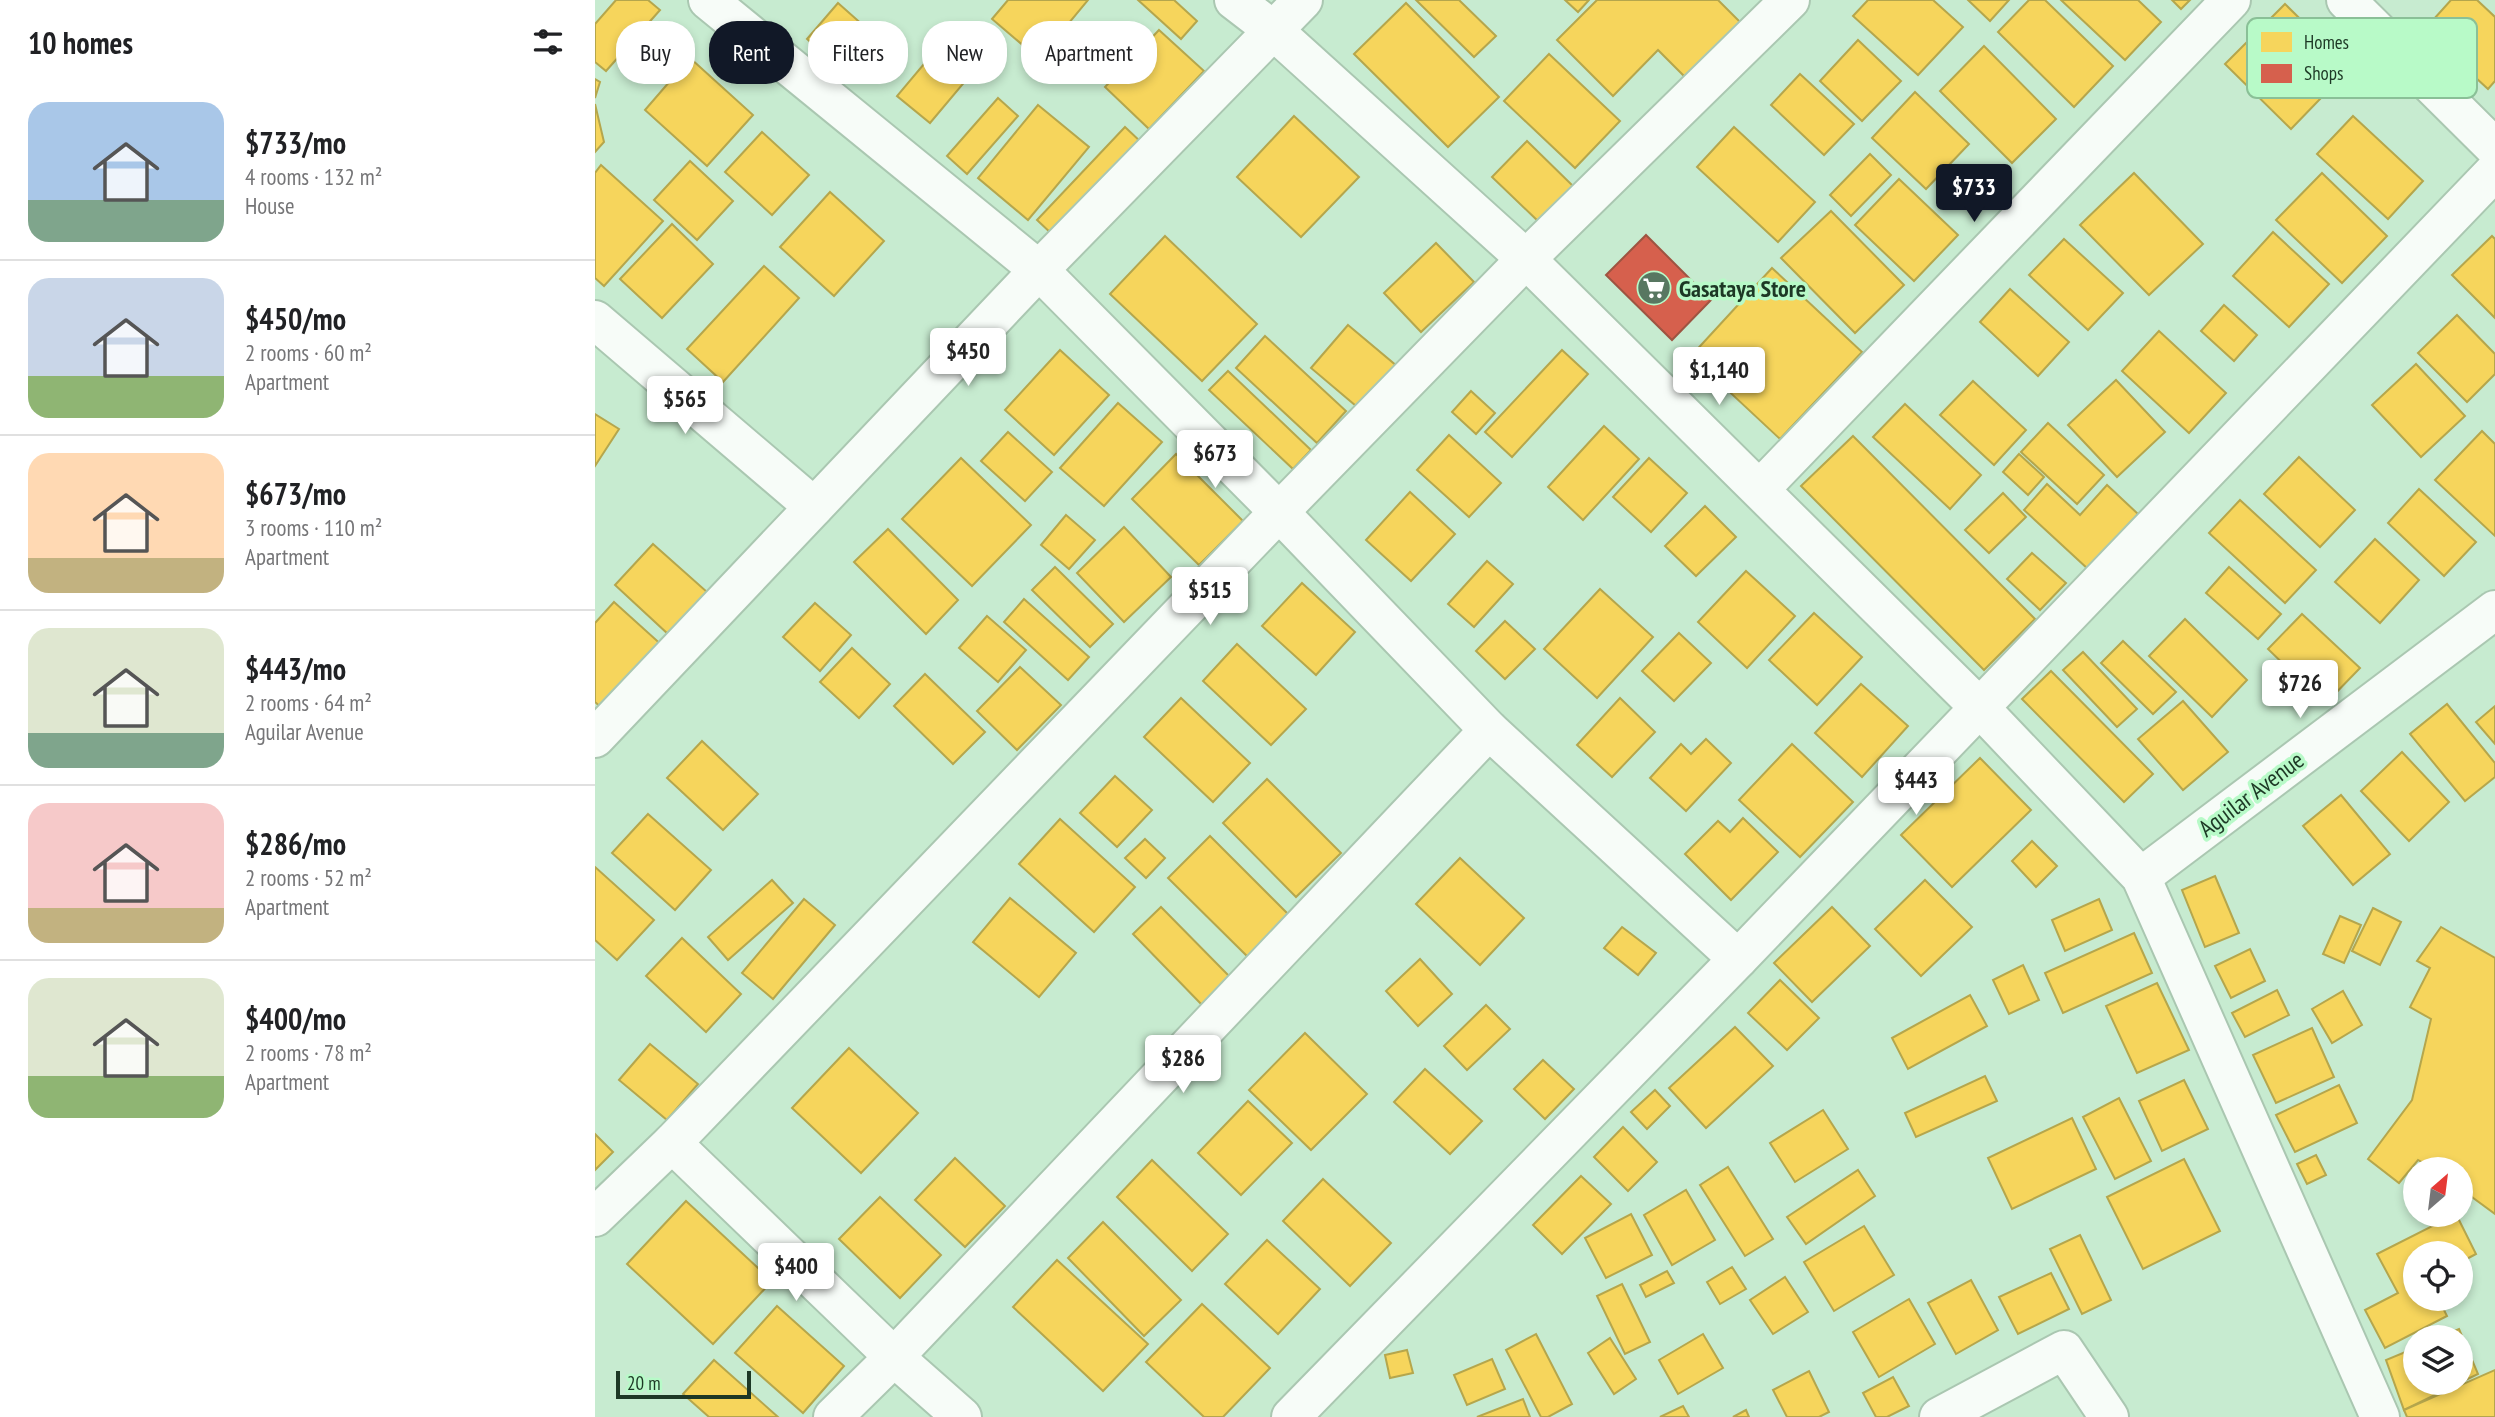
<!DOCTYPE html>
<meta charset="utf-8">
<style>
:root{--surface:#fff;--page:#f6f6f6;--text:#202124;--muted:#757577;--line:#e0e0e0;--accent:#111827}
body{margin:0;font-family:"PT Sans Narrow",sans-serif;background:var(--page);color:var(--text);height:100vh;display:flex;flex-direction:column;font-size:26px;white-space:nowrap}
*{box-sizing:border-box;margin:0}
p{font-size:23px;color:var(--muted)}
.icon{flex:none;width:38px;height:38px;fill:none;stroke:currentColor;stroke-width:2;stroke-linecap:round;stroke-linejoin:round}
.map{position:relative;flex:1;overflow:hidden}
.side{display:flex;flex-direction:column;background:var(--surface);width:595px}
.side>*{flex:none}
.hud{position:absolute;left:21px;top:21px;width:665px;height:63px;display:flex;gap:14px}
.needle{width:46px;rotate:28deg}
.fabs{position:absolute;left:1808px;top:1157px;display:grid;gap:14px}
.fabs a{display:grid;place-items:center;width:70px;height:70px;border-radius:50%;background:var(--surface);box-shadow:0 4px 10px #0003;font-size:35px}
.scale{position:absolute;left:21px;bottom:18px;width:135px;box-sizing:border-box;padding-left:7px;border:4px solid #1d3825;border-top:0;font-size:19px;line-height:24px;white-space:nowrap;color:#1d3825;-webkit-text-stroke:5px #b8fac8;paint-order:stroke}
.price{position:absolute;translate:-50% -60px;padding:0 16px;border-radius:7px;background:#fff;color:#222;font-size:23px;line-height:46px;filter:drop-shadow(0 2px 4px #0008)}
.price::after{content:'';position:absolute;left:50%;top:42px;width:21px;height:16px;margin-left:-10px;background:inherit;clip-path:polygon(0 0,100% 0,50% 100%)}
.price.on{background:var(--accent);color:#fff}
ul{padding:0;list-style:none}
li{display:flex;align-items:center;gap:21px;height:175px;padding:0 28px}
li+li{border-top:2px solid var(--line)}
li span{display:grid;place-items:center;flex:none;width:196px;height:140px;border-radius:21px;color:#555}
li>.icon{margin-inline-start:auto}
span .icon{width:84px;height:84px;fill:#fffc;stroke-width:1}
li b{font-size:30px}
h2{display:flex;justify-content:space-between;align-items:center;height:84px;padding:0 28px;font-size:30px}
.chip{padding:0 24px;border-radius:28px;background:var(--surface);box-shadow:0 4px 10px #0003;font-size:24px;line-height:63px}
.chip.on{background:var(--accent);color:#fff}
main{display:flex;flex:1;min-height:0}
.map>svg:first-child{display:block}
.homes{fill:#f6d55c;stroke:#b5a64c;stroke-width:2}
.shops{fill:#d6604d;stroke:#9e5441;stroke-width:2}
.lines{fill:none;stroke-linecap:round;stroke-linejoin:round}
.minor-casing{stroke:#aac7b1;stroke-width:42}
.minor{stroke:#f7fcf8;stroke-width:38}
.labels{text-anchor:middle;dominant-baseline:central;stroke-width:7;stroke-linejoin:round;paint-order:stroke}
.poi-label{font-size:24px;font-weight:bold;fill:#1d3825;stroke:#b8fac8;text-anchor:start}
.street-label{font-size:24px;fill:#1d3825;stroke:#b8fac8}
.key{fill:#b8fac8;stroke:#8ac097;stroke-width:2}
.key-label{font-size:19px;fill:#1d3825}
</style>
<main>
<section class="side">
<h2>10 homes<svg class="icon" aria-label="filters" viewBox="0 0 24 24"><path d="M4 7h16M4 17h16"/><circle cx="9" cy="7" r="2"/><circle cx="15" cy="17" r="2"/></svg></h2>
<ul>
<li><span style="background:linear-gradient(#a9c7e8 70%,#7fa58c 0)"><svg class="icon" aria-label="home" viewBox="0 0 24 24"><path d="M3 11l9-7 9 7M6 9v11h12V9"/></svg></span><div><b>$733/mo</b><p>4 rooms · 132 m²</p><p>House</p></div></li>
<li><span style="background:linear-gradient(#c9d6e8 70%,#8fb573 0)"><svg class="icon" aria-label="home" viewBox="0 0 24 24"><path d="M3 11l9-7 9 7M6 9v11h12V9"/></svg></span><div><b>$450/mo</b><p>2 rooms · 60 m²</p><p>Apartment</p></div></li>
<li><span style="background:linear-gradient(#ffd9b3 75%,#c2b280 0)"><svg class="icon" aria-label="home" viewBox="0 0 24 24"><path d="M3 11l9-7 9 7M6 9v11h12V9"/></svg></span><div><b>$673/mo</b><p>3 rooms · 110 m²</p><p>Apartment</p></div></li>
<li><span style="background:linear-gradient(#dfe7d0 75%,#7fa58c 0)"><svg class="icon" aria-label="home" viewBox="0 0 24 24"><path d="M3 11l9-7 9 7M6 9v11h12V9"/></svg></span><div><b>$443/mo</b><p>2 rooms · 64 m²</p><p>Aguilar Avenue</p></div></li>
<li><span style="background:linear-gradient(#f6c9c9 75%,#c2b280 0)"><svg class="icon" aria-label="home" viewBox="0 0 24 24"><path d="M3 11l9-7 9 7M6 9v11h12V9"/></svg></span><div><b>$286/mo</b><p>2 rooms · 52 m²</p><p>Apartment</p></div></li>
<li><span style="background:linear-gradient(#dfe7d0 70%,#8fb573 0)"><svg class="icon" aria-label="home" viewBox="0 0 24 24"><path d="M3 11l9-7 9 7M6 9v11h12V9"/></svg></span><div><b>$400/mo</b><p>2 rooms · 78 m²</p><p>Apartment</p></div></li>
</ul>
</section>
<div class="map">
<svg width="1900" height="1417" viewBox="0 0 1900 1417">
<rect width="100%" height="100%" fill="#c7ebd0"/>
<g class="homes">
<polygon points="21,0 53,0 65,10 11,71 0,62 0,24"/>
<polygon points="413,0 493,0 444,59 397,19"/>
<polygon points="543,0 579,0 602,21 586,39"/>
<polygon points="821,0 864,0 901,36 879,57"/>
<polygon points="970,0 994,0 983,12"/>
<polygon points="1002,0 1123,0 1146,23 1091,78 1063,50 1018,96 962,40"/>
<polygon points="1273,0 1338,0 1368,27 1323,75 1258,16"/>
<polygon points="1373,0 1414,0 1395,21"/>
<polygon points="1434,0 1450,0 1518,66 1479,107 1403,32"/>
<polygon points="1466,0 1543,0 1566,22 1530,60"/>
<polygon points="1577,0 1595,0 1586,9"/>
<polygon points="1856,0 1882,0 1900,17 1900,81 1893,89 1829,30"/>
<polygon points="243,3 269,26 238,62 212,39"/>
<polygon points="811,3 904,97 853,147 759,54"/>
<polygon points="1690,4 1755,68 1696,129 1630,64"/>
<polygon points="564,30 609,71 554,129 510,87"/>
<polygon points="350,39 383,66 335,123 302,96"/>
<polygon points="1263,40 1306,81 1267,121 1225,81"/>
<polygon points="1389,46 1461,119 1417,163 1345,91"/>
<polygon points="954,54 1025,121 980,168 909,101"/>
<polygon points="95,58 158,115 112,166 50,110"/>
<polygon points="1205,74 1259,124 1229,155 1176,105"/>
<polygon points="0,79 5,82 0,98"/>
<polygon points="1320,92 1374,144 1331,189 1277,138"/>
<polygon points="403,98 423,116 372,174 352,156"/>
<polygon points="0,104 9,142 0,152"/>
<polygon points="443,105 494,147 433,220 383,178"/>
<polygon points="699,116 764,177 706,237 642,177"/>
<polygon points="1758,116 1828,181 1793,219 1722,154"/>
<polygon points="530,127 547,143 459,236 442,220"/>
<polygon points="1139,127 1220,202 1183,242 1102,167"/>
<polygon points="167,132 214,175 177,215 130,172"/>
<polygon points="932,141 979,187 944,222 897,177"/>
<polygon points="1275,154 1296,175 1256,216 1235,195"/>
<polygon points="95,161 138,201 102,240 59,200"/>
<polygon points="6,165 68,221 9,286 0,278 0,173"/>
<polygon points="1539,173 1608,244 1554,295 1485,225"/>
<polygon points="1727,173 1792,236 1747,283 1681,220"/>
<polygon points="1304,179 1363,235 1319,281 1260,225"/>
<polygon points="235,192 289,241 239,296 185,247"/>
<polygon points="1236,211 1309,285 1260,333 1186,258"/>
<polygon points="77,224 118,264 67,318 25,279"/>
<polygon points="1678,232 1734,284 1694,327 1638,276"/>
<polygon points="570,236 662,324 607,381 515,294"/>
<polygon points="1897,236 1900,239 1900,318 1857,275"/>
<polygon points="1469,239 1528,293 1493,330 1434,275"/>
<polygon points="841,243 879,282 826,332 789,293"/>
<polygon points="169,266 204,298 128,382 92,349"/>
<polygon points="1177,268 1267,352 1185,439 1096,356"/>
<polygon points="1415,289 1474,342 1443,376 1385,322"/>
<polygon points="1629,305 1662,335 1639,361 1606,331"/>
<polygon points="1862,315 1900,354 1900,374 1872,402 1823,353"/>
<polygon points="753,325 803,367 767,411 716,368"/>
<polygon points="1564,331 1631,393 1594,433 1527,371"/>
<polygon points="670,336 751,411 722,443 641,368"/>
<polygon points="465,350 514,395 459,455 410,410"/>
<polygon points="967,350 993,374 917,457 890,432"/>
<polygon points="1821,364 1870,416 1826,457 1777,405"/>
<polygon points="633,371 716,450 698,469 614,390"/>
<polygon points="1521,380 1570,432 1522,477 1473,425"/>
<polygon points="1378,381 1431,430 1399,465 1345,415"/>
<polygon points="876,391 900,413 881,434 857,412"/>
<polygon points="523,403 567,442 509,506 465,468"/>
<polygon points="1310,404 1386,475 1355,509 1278,437"/>
<polygon points="0,414 24,429 0,466"/>
<polygon points="1453,423 1509,475 1482,504 1426,452"/>
<polygon points="1009,426 1044,459 988,520 953,487"/>
<polygon points="1887,431 1900,444 1900,536 1840,480"/>
<polygon points="413,432 457,472 430,501 386,461"/>
<polygon points="854,435 906,483 874,517 822,470"/>
<polygon points="1258,436 1440,619 1389,670 1206,486"/>
<polygon points="581,454 648,521 604,565 537,499"/>
<polygon points="1424,454 1449,477 1433,495 1408,472"/>
<polygon points="1704,457 1760,510 1725,547 1669,494"/>
<polygon points="366,458 436,525 377,586 307,519"/>
<polygon points="1054,458 1092,493 1056,532 1018,497"/>
<polygon points="1452,484 1485,515 1512,485 1543,514 1493,569 1429,510"/>
<polygon points="1824,489 1881,542 1849,576 1793,523"/>
<polygon points="815,492 860,534 816,581 771,540"/>
<polygon points="1408,493 1431,517 1394,553 1370,530"/>
<polygon points="1645,500 1721,570 1690,603 1614,533"/>
<polygon points="1110,506 1141,537 1101,576 1070,546"/>
<polygon points="471,515 500,540 474,569 446,545"/>
<polygon points="529,527 576,577 529,622 482,573"/>
<polygon points="293,529 363,600 331,634 259,562"/>
<polygon points="1780,539 1824,580 1785,623 1740,582"/>
<polygon points="58,544 112,592 73,634 20,585"/>
<polygon points="1437,553 1471,583 1445,610 1412,579"/>
<polygon points="892,561 918,584 879,627 853,604"/>
<polygon points="460,567 518,624 495,647 437,590"/>
<polygon points="1634,567 1686,614 1663,639 1611,593"/>
<polygon points="1151,571 1200,616 1152,668 1103,622"/>
<polygon points="707,583 760,632 721,675 667,626"/>
<polygon points="1005,589 1058,637 1002,698 949,649"/>
<polygon points="429,599 494,657 473,680 409,622"/>
<polygon points="19,602 70,648 11,712 0,702 0,623"/>
<polygon points="220,603 256,635 225,671 188,637"/>
<polygon points="1219,613 1267,657 1222,705 1174,660"/>
<polygon points="1707,614 1765,668 1730,704 1673,649"/>
<polygon points="392,616 431,650 403,682 364,648"/>
<polygon points="1590,619 1652,680 1617,717 1554,656"/>
<polygon points="910,621 940,649 910,679 881,651"/>
<polygon points="1084,633 1116,663 1079,701 1047,671"/>
<polygon points="1528,641 1581,692 1558,714 1506,663"/>
<polygon points="642,644 711,709 676,745 608,681"/>
<polygon points="257,648 295,684 264,718 225,682"/>
<polygon points="1488,652 1542,709 1522,727 1468,670"/>
<polygon points="425,667 466,705 422,750 382,711"/>
<polygon points="1456,671 1558,774 1529,802 1427,699"/>
<polygon points="330,674 390,732 358,764 299,706"/>
<polygon points="1266,684 1313,726 1267,777 1220,733"/>
<polygon points="586,698 655,763 618,802 549,737"/>
<polygon points="1025,698 1060,732 1017,777 982,745"/>
<polygon points="1588,701 1633,752 1588,790 1543,739"/>
<polygon points="1852,704 1900,763 1900,777 1870,801 1815,734"/>
<polygon points="1900,706 1900,744 1881,722"/>
<polygon points="1111,739 1136,763 1091,811 1055,778 1086,744 1096,754"/>
<polygon points="107,741 163,794 128,830 72,778"/>
<polygon points="1197,744 1258,802 1205,857 1144,800"/>
<polygon points="1807,752 1854,802 1814,841 1766,791"/>
<polygon points="1385,758 1436,810 1357,887 1306,835"/>
<polygon points="520,776 557,810 522,847 485,813"/>
<polygon points="672,779 746,853 701,897 628,823"/>
<polygon points="1746,795 1795,854 1758,885 1708,826"/>
<polygon points="53,814 116,870 80,910 17,853"/>
<polygon points="1148,818 1183,852 1136,900 1090,854 1123,821 1135,832"/>
<polygon points="465,819 540,887 499,932 424,864"/>
<polygon points="615,836 699,920 657,961 573,878"/>
<polygon points="550,839 570,858 551,878 530,858"/>
<polygon points="1437,841 1462,866 1441,887 1417,861"/>
<polygon points="865,858 929,918 885,965 821,904"/>
<polygon points="0,867 59,920 22,960 0,940"/>
<polygon points="1620,876 1644,933 1610,947 1587,890"/>
<polygon points="177,880 198,903 133,960 113,937"/>
<polygon points="1330,880 1377,927 1326,976 1280,929"/>
<polygon points="415,898 481,953 444,997 378,942"/>
<polygon points="209,899 240,925 178,999 147,973"/>
<polygon points="1504,899 1517,930 1470,951 1457,920"/>
<polygon points="566,907 637,979 609,1007 538,934"/>
<polygon points="1237,907 1275,946 1217,1002 1179,963"/>
<polygon points="1778,908 1806,922 1785,965 1757,951"/>
<polygon points="1745,916 1766,925 1749,963 1728,954"/>
<polygon points="1027,927 1061,953 1043,975 1009,948"/>
<polygon points="1846,927 1900,958 1900,1214 1866,1189 1866,1169 1839,1169 1823,1160 1804,1183 1773,1159 1817,1100 1836,1019 1815,1007 1835,968 1822,961"/>
<polygon points="1539,933 1557,973 1468,1013 1450,973"/>
<polygon points="87,938 146,994 111,1032 51,976"/>
<polygon points="1655,949 1670,981 1636,998 1620,966"/>
<polygon points="825,959 857,994 823,1026 791,991"/>
<polygon points="1428,965 1444,1000 1414,1014 1398,980"/>
<polygon points="1185,980 1224,1018 1192,1050 1153,1013"/>
<polygon points="1562,983 1594,1050 1542,1073 1511,1006"/>
<polygon points="1682,990 1694,1015 1650,1037 1637,1013"/>
<polygon points="1748,991 1767,1025 1737,1043 1717,1009"/>
<polygon points="1375,995 1392,1026 1313,1069 1297,1038"/>
<polygon points="891,1005 915,1029 872,1070 849,1046"/>
<polygon points="1140,1027 1178,1066 1111,1128 1074,1088"/>
<polygon points="1717,1028 1739,1077 1681,1103 1658,1055"/>
<polygon points="710,1033 772,1094 716,1150 654,1090"/>
<polygon points="55,1044 103,1084 72,1120 24,1080"/>
<polygon points="254,1048 323,1113 266,1173 197,1108"/>
<polygon points="948,1060 979,1089 950,1119 919,1089"/>
<polygon points="830,1069 887,1121 855,1154 799,1102"/>
<polygon points="1390,1076 1402,1101 1321,1137 1310,1113"/>
<polygon points="1589,1080 1613,1129 1567,1151 1544,1101"/>
<polygon points="1744,1085 1762,1123 1700,1152 1681,1115"/>
<polygon points="1060,1090 1075,1106 1052,1129 1036,1112"/>
<polygon points="1524,1098 1556,1161 1520,1179 1488,1117"/>
<polygon points="653,1101 697,1143 646,1195 603,1153"/>
<polygon points="1228,1110 1253,1149 1200,1182 1175,1143"/>
<polygon points="1477,1118 1501,1169 1417,1209 1393,1158"/>
<polygon points="1028,1127 1062,1162 1033,1191 999,1157"/>
<polygon points="0,1134 18,1152 0,1170"/>
<polygon points="1721,1155 1731,1175 1712,1184 1702,1164"/>
<polygon points="360,1158 410,1206 370,1247 320,1200"/>
<polygon points="1589,1159 1625,1231 1548,1269 1512,1197"/>
<polygon points="557,1160 633,1234 597,1271 522,1197"/>
<polygon points="1133,1167 1178,1239 1150,1256 1105,1185"/>
<polygon points="1263,1170 1280,1196 1211,1244 1192,1217"/>
<polygon points="986,1176 1016,1204 967,1254 938,1225"/>
<polygon points="728,1179 796,1243 755,1286 688,1221"/>
<polygon points="1091,1190 1120,1240 1077,1265 1049,1215"/>
<polygon points="285,1197 346,1255 305,1298 244,1239"/>
<polygon points="91,1201 177,1281 118,1344 32,1264"/>
<polygon points="1036,1214 1057,1255 1011,1278 990,1238"/>
<polygon points="1861,1214 1881,1254 1866,1262 1866,1253 1820,1253 1820,1298 1843,1298 1852,1316 1790,1348 1770,1310 1803,1293 1782,1254"/>
<polygon points="508,1222 586,1300 549,1336 473,1258"/>
<polygon points="1269,1226 1299,1275 1239,1311 1209,1262"/>
<polygon points="1485,1235 1516,1300 1487,1314 1455,1249"/>
<polygon points="672,1240 725,1289 683,1334 630,1284"/>
<polygon points="462,1260 553,1344 508,1391 418,1307"/>
<polygon points="1137,1267 1151,1289 1125,1304 1112,1282"/>
<polygon points="1072,1271 1079,1283 1051,1297 1045,1285"/>
<polygon points="1456,1273 1474,1309 1423,1334 1404,1297"/>
<polygon points="1190,1277 1213,1312 1178,1334 1155,1300"/>
<polygon points="1376,1280 1403,1330 1361,1354 1333,1303"/>
<polygon points="1027,1284 1055,1342 1030,1354 1002,1296"/>
<polygon points="1314,1299 1340,1344 1284,1377 1258,1332"/>
<polygon points="607,1304 675,1368 628,1417 609,1417 551,1362"/>
<polygon points="182,1306 249,1366 208,1413 140,1353"/>
<polygon points="1864,1329 1883,1374 1809,1410 1791,1360 1820,1348 1820,1382 1866,1382 1866,1337 1845,1337"/>
<polygon points="941,1334 977,1404 953,1417 946,1417 911,1350"/>
<polygon points="1108,1334 1128,1368 1083,1394 1064,1360"/>
<polygon points="1015,1338 1041,1379 1019,1394 993,1353"/>
<polygon points="812,1350 818,1373 795,1378 790,1355"/>
<polygon points="897,1359 910,1389 872,1405 859,1375"/>
<polygon points="119,1360 183,1417 114,1417 88,1394"/>
<polygon points="1900,1370 1900,1417 1812,1417 1809,1410"/>
<polygon points="1214,1371 1234,1412 1224,1417 1192,1417 1178,1390"/>
<polygon points="1298,1377 1314,1406 1292,1417 1281,1417 1268,1393"/>
<polygon points="928,1399 935,1417 882,1417"/>
<polygon points="1088,1406 1094,1417 1065,1417"/>
<polygon points="1151,1410 1154,1417 1138,1417"/>
</g>
<polygon class="shops" points="1051,235 1116,300 1077,340 1011,275"/>
<g class="lines">
<g class="minor-casing">
<g id="minor">
<polyline points="113,0 444,270 684,512 894,730 1143,959"/>
<polyline points="639,0 678,30 931,259 1385,708 1546,877 1785,1417"/>
<polyline points="1751,0 1900,148"/>
<polyline points="0,320 219,507"/>
<polyline points="1165,489 1636,0"/>
<polyline points="0,738 444,270 708,0"/>
<polyline points="1546,877 1900,610"/>
<polyline points="77,1143 299,1357 367,1417"/>
<polyline points="0,1217 77,1143 684,512 931,259 1195,0"/>
<polyline points="238,1417 299,1357 894,730"/>
<polyline points="696,1417 1143,959 1900,171"/>
<polyline points="1344,1417 1469,1350 1514,1417"/>
</g>
</g>
<use href="#minor" class="minor"/>
</g>
<defs>
<g id="supermarket-disc" transform="scale(1.75)"><circle r="9.5" fill="#587761" stroke="#b8fac8"/><path d="M-6-5.5h2.5l.6 2H6L4.5 2H-2.5L-4.4-4H-6ZM-1.5 3.2a1.3 1.3 0 1 0 .1 0ZM3 3.2a1.3 1.3 0 1 0 .1 0Z" fill="#fff"/></g>
</defs>
<g fill-rule="evenodd">
<use href="#supermarket-disc" x="1059" y="288"/>
</g>
<g class="labels">
<g class="poi-label">
<text x="1084" y="288">Gasataya Store</text>
</g>
<g class="street-label">
<text transform="translate(1656 794) rotate(-37)">Aguilar Avenue</text>
</g>
</g>
<rect x="1652" y="18" width="230" height="80" rx="10" class="key"/>
<rect x="1666" y="32" width="31" height="20" fill="#f6d55c"/>
<rect x="1666" y="64" width="31" height="19" fill="#d6604d"/>
<g class="key-label">
<text x="1709" y="49">Homes</text>
<text x="1709" y="80">Shops</text>
</g>
</svg>
<div class="fabs">
<a><svg class="needle" viewBox="-14 -14 28 28"><path d="M0-13l5 13h-10z" fill="#e53935"/><path d="M0 13l5-13h-10z" fill="#757577"/></svg></a>
<a><svg class="icon" aria-label="locate" viewBox="0 0 24 24"><circle cx="12" cy="12" r="6"/><path d="M12 2v4M12 18v4M2 12h4M18 12h4"/></svg></a>
<a><svg class="icon" aria-label="layers" viewBox="0 0 24 24"><path d="M12 4l9 5-9 5-9-5zM3 14l9 5 9-5"/></svg></a>
</div>
<div class="scale">20 m</div>
<b class="price on" style="left:1379px;top:224px">$733</b>
<b class="price" style="left:373px;top:388px">$450</b>
<b class="price" style="left:1124px;top:407px">$1,140</b>
<b class="price" style="left:90px;top:436px">$565</b>
<b class="price" style="left:620px;top:490px">$673</b>
<b class="price" style="left:615px;top:627px">$515</b>
<b class="price" style="left:1705px;top:720px">$726</b>
<b class="price" style="left:1321px;top:817px">$443</b>
<b class="price" style="left:588px;top:1095px">$286</b>
<b class="price" style="left:201px;top:1303px">$400</b>
<div class="hud">
<a class="chip">Buy</a>
<a class="chip on">Rent</a>
<a class="chip">Filters</a>
<a class="chip">New</a>
<a class="chip">Apartment</a>
</div>
</div>
</main>
